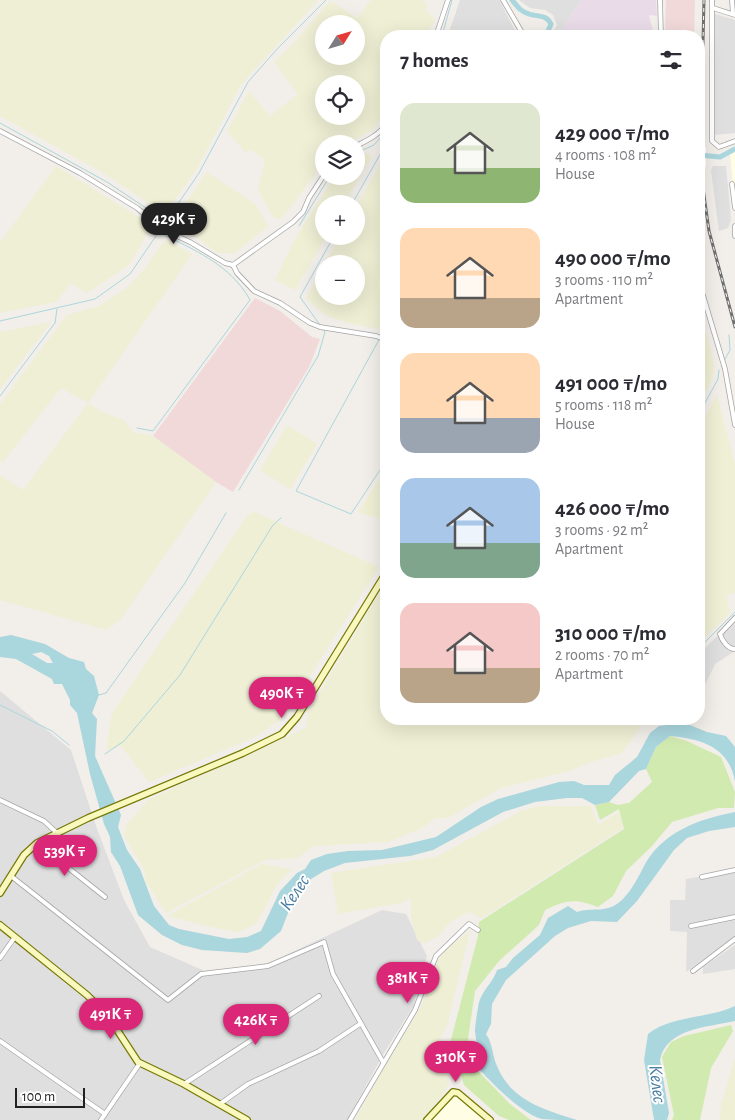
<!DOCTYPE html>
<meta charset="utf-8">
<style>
:root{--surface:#fff;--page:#f7f7f7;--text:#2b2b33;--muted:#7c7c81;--accent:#db2777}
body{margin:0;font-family:"Alegreya Sans",sans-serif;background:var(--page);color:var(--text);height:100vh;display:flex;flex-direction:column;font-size:19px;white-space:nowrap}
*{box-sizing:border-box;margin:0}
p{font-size:16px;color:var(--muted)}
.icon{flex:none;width:28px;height:28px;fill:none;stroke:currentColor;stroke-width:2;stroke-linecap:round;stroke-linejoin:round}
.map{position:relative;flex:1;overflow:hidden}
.panel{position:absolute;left:380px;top:30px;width:325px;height:695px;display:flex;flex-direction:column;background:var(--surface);border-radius:20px;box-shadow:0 5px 20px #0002}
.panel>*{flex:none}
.needle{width:32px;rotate:53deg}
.fabs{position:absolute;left:315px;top:15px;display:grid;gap:10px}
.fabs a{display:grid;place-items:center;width:50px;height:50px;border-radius:50%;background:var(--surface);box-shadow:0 5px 20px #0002;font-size:25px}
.scale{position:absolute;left:15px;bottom:12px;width:70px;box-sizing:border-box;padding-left:5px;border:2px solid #222;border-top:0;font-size:14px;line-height:18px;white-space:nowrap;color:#222;-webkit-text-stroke:4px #fff;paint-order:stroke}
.price{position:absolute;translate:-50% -42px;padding:0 11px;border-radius:18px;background:var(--accent);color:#fff;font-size:16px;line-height:32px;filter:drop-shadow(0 1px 2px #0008)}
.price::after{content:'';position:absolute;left:50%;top:30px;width:15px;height:11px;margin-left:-8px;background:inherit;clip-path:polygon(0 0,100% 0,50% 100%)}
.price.active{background:#222;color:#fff}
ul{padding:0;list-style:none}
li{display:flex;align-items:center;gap:15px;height:125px;padding:0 20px}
li span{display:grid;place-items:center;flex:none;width:140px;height:100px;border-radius:15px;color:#555}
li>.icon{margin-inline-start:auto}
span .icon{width:60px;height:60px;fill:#fffc;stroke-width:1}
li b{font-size:21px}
h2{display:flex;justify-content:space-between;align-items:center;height:60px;padding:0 20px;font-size:21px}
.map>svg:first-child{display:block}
.residential{fill:#e0dfdf}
.commercial{fill:#f1d9da}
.industrial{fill:#eadbe9}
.education{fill:#fffde4}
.farmland{fill:#efefd5;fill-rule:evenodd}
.grass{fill:#d1eab0}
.water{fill:#aad6de;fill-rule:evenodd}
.pier{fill:#fff}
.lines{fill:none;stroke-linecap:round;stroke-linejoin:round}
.stream{stroke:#aad6de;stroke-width:1}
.canal{stroke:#aad6de;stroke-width:5}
.street-casing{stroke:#a6a6a6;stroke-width:5.5}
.secondary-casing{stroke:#777a07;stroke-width:8}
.street{stroke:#fff;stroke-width:4}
.secondary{stroke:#f9f8bf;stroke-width:5.5}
.rail-casing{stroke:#707070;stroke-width:3}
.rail{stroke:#fff;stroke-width:1;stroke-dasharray:4;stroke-linecap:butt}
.labels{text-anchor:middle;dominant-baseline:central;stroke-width:4;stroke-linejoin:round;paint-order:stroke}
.water-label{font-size:19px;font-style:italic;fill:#487ba1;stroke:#fff}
</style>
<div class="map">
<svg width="735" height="1120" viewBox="0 0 735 1120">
<rect width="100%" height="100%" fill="#f2eee9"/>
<g class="residential">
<polygon points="460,0 499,0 518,36 455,36 449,32"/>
<polygon points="519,0 581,0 559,36 552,34 557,25 553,15 545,10 530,8"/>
<polygon points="715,14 735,20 735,133 715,135"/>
<polygon points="713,166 726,166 731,220 728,228 719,231 711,170"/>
<polygon points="735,619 735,651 715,664 702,691 699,688 699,654"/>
<polygon points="0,691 71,750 96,826 124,900 150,947 207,972 269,963 382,910 406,914 427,956 414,1005 384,1053 347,1120 0,1120"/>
<polygon points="735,871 735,936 686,972 687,932 670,931 670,900 685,900 686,879"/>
<polygon points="735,945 735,969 703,974 703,967"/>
</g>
<g class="commercial">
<polygon points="666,0 695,0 694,36 665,36"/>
<polygon points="255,298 280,311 312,337 320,339 309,367 233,492 216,482 153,436"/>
</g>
<polygon class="industrial" points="581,0 656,0 657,16 649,15 654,36 559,36"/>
<g class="education">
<polygon points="735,152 735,196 734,197 730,153"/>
<polygon points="451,1097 458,1097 485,1120 431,1120"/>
</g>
<g class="farmland">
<polygon points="0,0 318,0 240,86 197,169 165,214 102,172 0,116"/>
<path d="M371,0H423L428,6L425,10L435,19L426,36H386V110L371,131L345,144H324V161L294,203L279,220L273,217L258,190L265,160L251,150L245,152L227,131L249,91L270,116L298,94L274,62L293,44L330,1L357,18ZM324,24H356V56H324ZM324,84H356V116H324Z"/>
<polygon points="368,153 371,157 344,204 324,204 324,236 326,236 295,290 275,280 295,239 335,176 356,176 356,158"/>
<polygon points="386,154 386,318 380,329 352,324 327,316 306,298 324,267 324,296 356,296 356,264 325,264 340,236 356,236 356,207"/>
<polygon points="56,166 152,225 129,265 87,293 71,283 56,302 0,313 0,243"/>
<polygon points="207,172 255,204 268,226 235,253 218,253 174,221"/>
<polygon points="165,240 192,254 88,403 102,412 124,420 133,432 153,436 216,482 120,620 107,630 0,600 0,475 23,490 88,403 61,388 2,463 0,461 0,404 67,315 99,306 128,287 144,270"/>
<polygon points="699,308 715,366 711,381 699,406"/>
<polygon points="51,322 0,389 0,332"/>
<polygon points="717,395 735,464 735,593 726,595 730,613 699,643 699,426"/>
<polygon points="287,425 317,444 290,489 260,470"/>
<polygon points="386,469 386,521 358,512"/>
<polygon points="254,512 379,567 284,717 255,737 149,782 121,746 106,750 112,713 247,516"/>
<polygon points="386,582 386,719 635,719 640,728 622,753 591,762 570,771 501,788 448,818 436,818 422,828 388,842 314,846 298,858 265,860 166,913 146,882 144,869 124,836 126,825 148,800 306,728 308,712"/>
<polygon points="539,806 591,806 598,825 619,812 623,828 482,918 469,912 450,922 439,936 424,943 417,940 411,917 411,898 401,903 338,914 331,873 436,857 521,811"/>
<polygon points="262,864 292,869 277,884 257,923 239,932 215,928 167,916"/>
<polygon points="470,931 447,1025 440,1039 449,1082 444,1093 422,1120 355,1120 390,1056 421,1007 433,971 443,951"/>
<polygon points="735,1058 735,1120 720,1120 721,1104"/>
</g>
<g class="grass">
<path d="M670,736L687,741L721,757L735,792L734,808H718L672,822L652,846L626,871L613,896L598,907C575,898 566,900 545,910L539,925L499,961L475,991L468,1039L475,1058L474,1067L510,1104L531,1120H509L499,1116L464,1085L451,1040L478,936L479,922L624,829L619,809L600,820L595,805L609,802L618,805L629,803L652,782L646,769L656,747Z"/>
<polygon points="731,1025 733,1031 711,1068 700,1120 672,1120 674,1115 662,1057 671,1042 684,1036"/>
</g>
<g class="water">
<path d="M11,635L45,644L69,658L84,662L86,669L94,676L99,695L92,713L97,719L95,756L121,815L118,827L127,850L140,869L154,906L169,925L179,929L229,939L247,937L261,931L280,891L297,873L305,869L311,860L327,854L348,851L382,850L436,837L481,807L498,799L559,782L574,781L584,785H609L615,775L637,757L650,733L659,726L685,723L707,732L726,736L735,747V781C728,746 701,739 670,736L656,747L646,769L639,771L609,802L595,805L582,798H567L535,802L503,812L433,850L410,856L345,863L324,871L311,879L295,895L281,931L260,949L247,953L202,950L182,945L162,935L138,915L120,866L111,852L110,837L104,824L90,774L77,713L70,705V700L62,684H54L52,679L16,659L0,657V637ZM41,652L49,656L53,663H47L32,654Z"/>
<path d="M735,812V827L709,831L687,838L674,850L637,901L617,922L591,921L568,928L555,936L506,980L492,1004L491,1024L486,1034C493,1044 492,1055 497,1066C511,1101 545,1110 577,1120C566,1120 552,1120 542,1119C522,1114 494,1085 480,1070C482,1056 476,1044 475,1031C475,1027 477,1013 478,1008C480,991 492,985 497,970L506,967L513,958L540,935L548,918L568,906L577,912C591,907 603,913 617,904C628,897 638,878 643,868C661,832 699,819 735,812Z"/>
<path d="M735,1006V1021C709,1027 666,1028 660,1060L669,1113L667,1120H654L644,1060L648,1034C672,1015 708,1019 735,1006Z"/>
</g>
<rect class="pier" x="699" y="147" width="7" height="20"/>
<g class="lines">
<g class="stream">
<polyline points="442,36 452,0"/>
<polyline points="0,123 107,182 164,220"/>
<polyline points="356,153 374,145 386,131"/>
<polyline points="352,204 386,144"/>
<polyline points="299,226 330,176"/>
<polyline points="0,321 95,299 130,274 199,173 248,82 278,48 326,0"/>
<polyline points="320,325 300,297 334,236"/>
<polyline points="386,327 296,491 351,514 386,461"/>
<polyline points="724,361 730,350 729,335"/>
<polyline points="0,396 55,323 57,309"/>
<polyline points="699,414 718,379 719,370"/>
<path d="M137,428L153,431L250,300C231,265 193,249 158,232"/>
<polyline points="239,490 318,356 325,332 322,328"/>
<polyline points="699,648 735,612"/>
<polyline points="99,695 106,693 185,583 226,513"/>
<polyline points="0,705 52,731 69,745"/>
<polyline points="105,754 124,741 180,675 273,525 281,518"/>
</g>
<g class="canal">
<path d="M512,0C517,6 521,12 529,14C538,17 546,14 551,24L546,36"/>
<polyline points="699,155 720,157 735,149"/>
</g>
<g class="street-casing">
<g id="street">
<polyline points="503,0 524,36"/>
<polyline points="660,0 661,36"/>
<polyline points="712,0 712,141 719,147 735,141"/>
<polyline points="732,0 733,14"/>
<polyline points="713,8 735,15"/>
<polyline points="436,36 448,0"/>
<polyline points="0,131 80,173 137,208 164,230 190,242 225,263 233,265 293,222 303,212 309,198 324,175"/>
<path d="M356,146C368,140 379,135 386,124"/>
<polyline points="732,184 735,208"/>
<polyline points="735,226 735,236"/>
<polyline points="233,265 237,273 254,291 280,303 310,323 320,327 376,336 386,340"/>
<polyline points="699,282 725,369 735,425"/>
<path d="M735,618L720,634C722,641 728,649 735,649"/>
<polyline points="0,800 44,821 56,832"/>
<polyline points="37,843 105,897"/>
<polyline points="11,876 168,1000 201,974 268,966 324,942 333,974 383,1062"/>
<polyline points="702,877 735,870"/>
<polyline points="691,926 735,917"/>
<polyline points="0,958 15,937"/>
<polyline points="693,971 735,939"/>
<polyline points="0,1041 105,1114"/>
<polyline points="184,1084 319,996"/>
<polyline points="220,1104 248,1084 319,1051 360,1024"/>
<polyline points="101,1120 140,1063"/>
<polyline points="350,1120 415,1010 436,956 469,924 478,930"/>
</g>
</g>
<g class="secondary-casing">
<g id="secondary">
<polyline points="0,893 24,855 37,843 88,818 243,753 282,734 297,717 386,573"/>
<polyline points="0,925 87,995 108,1016 138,1062 184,1084 247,1120"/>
<polyline points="427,1120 453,1092 458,1093 490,1120"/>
</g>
</g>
<use href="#street" class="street"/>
<use href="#secondary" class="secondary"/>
<g class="rail-casing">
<polyline id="rail" points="704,0 700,167 709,231 735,327"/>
</g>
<use href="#rail" class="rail"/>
</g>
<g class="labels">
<g class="water-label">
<text transform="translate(295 893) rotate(-56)">Келес</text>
<text transform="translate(657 1084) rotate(83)">Келес</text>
</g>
</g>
</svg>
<div class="fabs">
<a><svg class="needle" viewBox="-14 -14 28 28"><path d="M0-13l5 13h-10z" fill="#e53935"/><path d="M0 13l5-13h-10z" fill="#7c7c81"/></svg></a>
<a><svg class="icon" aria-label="locate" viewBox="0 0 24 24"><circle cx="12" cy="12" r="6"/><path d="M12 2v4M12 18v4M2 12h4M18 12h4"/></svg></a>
<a><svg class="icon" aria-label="layers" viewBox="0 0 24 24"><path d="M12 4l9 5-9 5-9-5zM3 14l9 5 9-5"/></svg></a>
<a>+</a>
<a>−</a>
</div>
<div class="scale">100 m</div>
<b class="price active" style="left:174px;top:245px">429K ₸</b>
<b class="price" style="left:282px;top:719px">490K ₸</b>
<b class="price" style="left:65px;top:877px">539K ₸</b>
<b class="price" style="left:408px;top:1004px">381K ₸</b>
<b class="price" style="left:111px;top:1040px">491K ₸</b>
<b class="price" style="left:256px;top:1046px">426K ₸</b>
<b class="price" style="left:456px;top:1083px">310K ₸</b>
<section class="panel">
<h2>7 homes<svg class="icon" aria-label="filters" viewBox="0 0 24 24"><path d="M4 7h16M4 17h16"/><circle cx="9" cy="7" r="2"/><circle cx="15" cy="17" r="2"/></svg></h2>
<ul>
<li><span style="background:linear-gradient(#dfe7d0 65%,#8fb573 0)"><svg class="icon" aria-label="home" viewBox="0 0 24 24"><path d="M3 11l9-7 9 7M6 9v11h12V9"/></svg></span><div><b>429 000 ₸/mo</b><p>4 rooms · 108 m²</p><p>House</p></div></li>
<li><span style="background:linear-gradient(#ffd9b3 70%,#b9a48a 0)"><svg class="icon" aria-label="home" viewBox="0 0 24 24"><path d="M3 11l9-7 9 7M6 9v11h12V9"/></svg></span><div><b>490 000 ₸/mo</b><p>3 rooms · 110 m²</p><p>Apartment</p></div></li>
<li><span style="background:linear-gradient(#ffd9b3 65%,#9aa5b1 0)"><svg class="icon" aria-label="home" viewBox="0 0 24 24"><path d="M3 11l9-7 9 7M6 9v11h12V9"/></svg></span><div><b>491 000 ₸/mo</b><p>5 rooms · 118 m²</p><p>House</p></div></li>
<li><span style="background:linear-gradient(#a9c7e8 65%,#7fa58c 0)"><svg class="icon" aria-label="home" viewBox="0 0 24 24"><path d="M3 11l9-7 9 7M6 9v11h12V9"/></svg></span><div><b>426 000 ₸/mo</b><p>3 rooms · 92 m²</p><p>Apartment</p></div></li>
<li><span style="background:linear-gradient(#f6c9c9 65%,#b9a48a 0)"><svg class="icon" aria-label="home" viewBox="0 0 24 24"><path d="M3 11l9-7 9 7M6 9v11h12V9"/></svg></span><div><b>310 000 ₸/mo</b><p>2 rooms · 70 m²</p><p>Apartment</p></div></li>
</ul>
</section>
</div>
